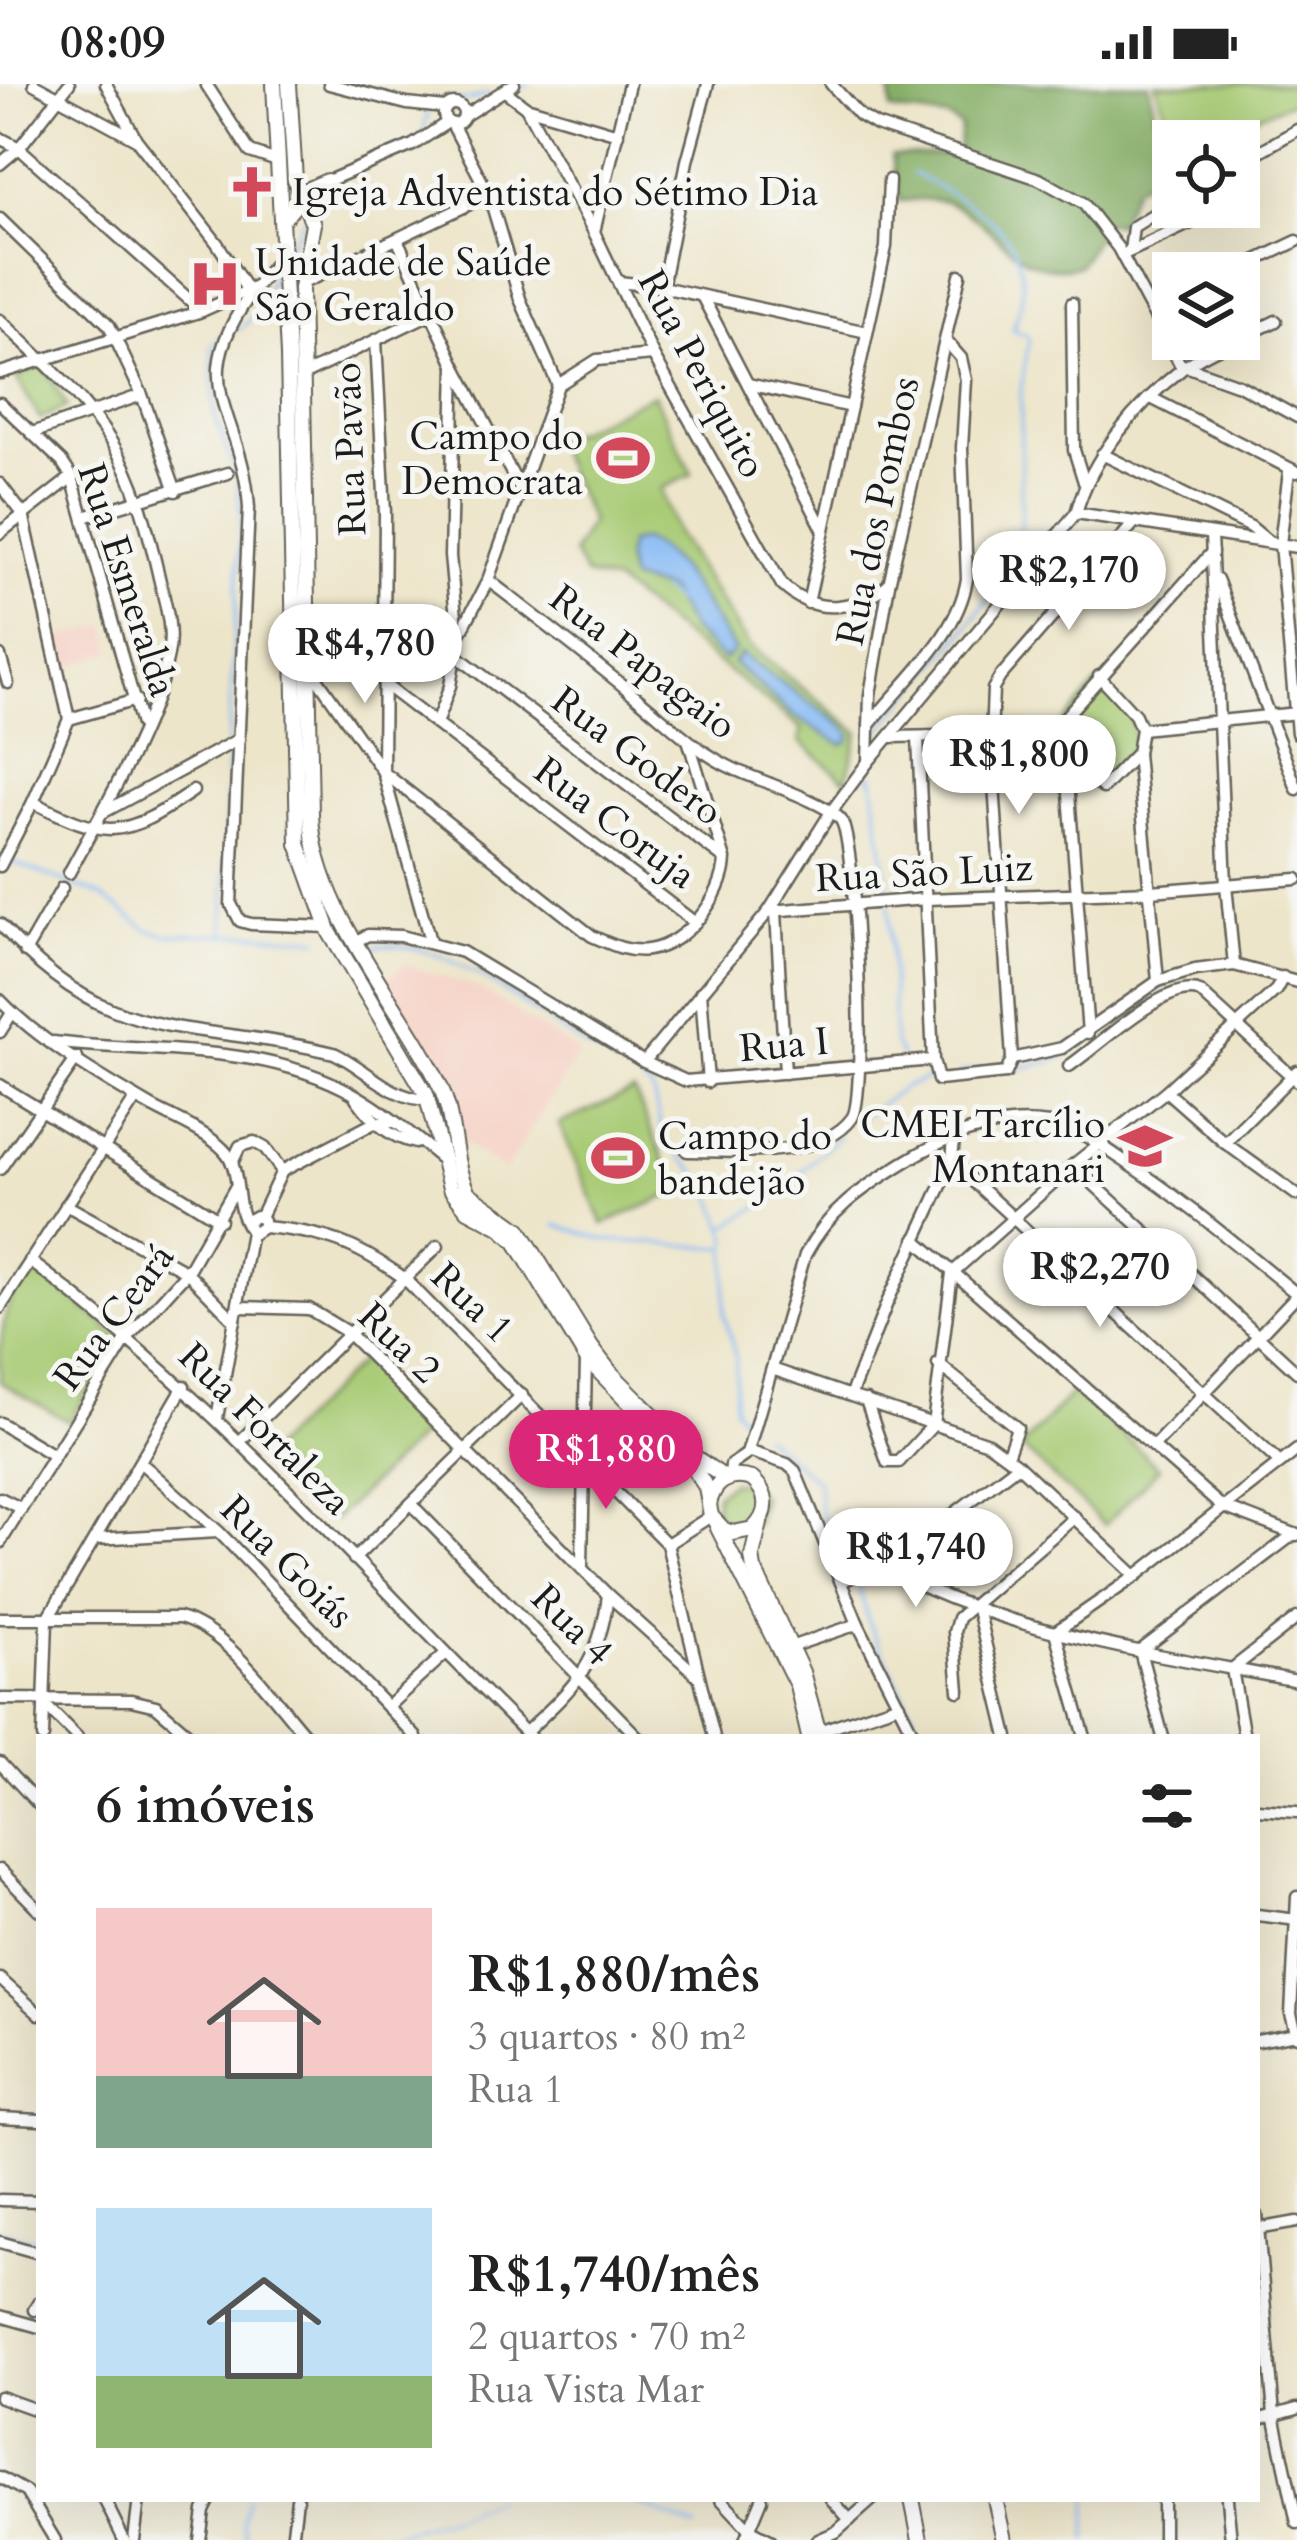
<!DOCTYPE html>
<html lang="pt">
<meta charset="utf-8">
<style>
:root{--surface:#fff;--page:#f6f6f6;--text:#222;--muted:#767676;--accent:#db2777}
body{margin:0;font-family:Cardo,serif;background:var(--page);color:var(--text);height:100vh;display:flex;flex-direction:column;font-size:45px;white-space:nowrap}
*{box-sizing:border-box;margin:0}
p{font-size:39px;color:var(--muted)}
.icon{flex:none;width:66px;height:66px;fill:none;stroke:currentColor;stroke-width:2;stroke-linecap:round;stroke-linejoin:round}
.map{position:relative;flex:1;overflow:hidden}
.sheet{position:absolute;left:36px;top:1650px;width:1224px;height:768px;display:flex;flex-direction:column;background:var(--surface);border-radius:0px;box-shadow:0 12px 48px #0002}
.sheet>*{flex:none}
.controls{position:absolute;left:1152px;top:36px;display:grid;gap:24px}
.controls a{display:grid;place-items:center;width:108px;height:108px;border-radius:0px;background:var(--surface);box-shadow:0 12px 48px #0002;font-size:60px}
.price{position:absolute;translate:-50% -102px;padding:0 27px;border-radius:42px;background:#fff;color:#222;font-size:39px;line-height:78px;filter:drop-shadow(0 3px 6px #0008)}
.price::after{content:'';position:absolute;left:50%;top:72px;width:36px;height:27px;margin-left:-18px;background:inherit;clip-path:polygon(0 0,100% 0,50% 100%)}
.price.selected{background:var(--accent);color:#fff}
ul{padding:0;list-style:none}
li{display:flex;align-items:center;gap:36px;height:300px;padding:0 60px}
li span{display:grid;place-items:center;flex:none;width:336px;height:240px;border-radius:0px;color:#555}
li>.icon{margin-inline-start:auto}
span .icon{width:144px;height:144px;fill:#fffc;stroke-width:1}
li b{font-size:51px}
h2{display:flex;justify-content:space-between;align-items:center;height:144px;padding:0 60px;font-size:51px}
.status{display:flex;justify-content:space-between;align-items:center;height:84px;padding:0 60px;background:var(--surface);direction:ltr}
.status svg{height:33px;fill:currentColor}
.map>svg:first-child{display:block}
.built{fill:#f6d1c5}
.green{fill:#a8cb74;stroke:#627448;stroke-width:3}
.forest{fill:#86af66;stroke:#516641;stroke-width:3}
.water{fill:#86baf4;stroke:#516b88;stroke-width:3}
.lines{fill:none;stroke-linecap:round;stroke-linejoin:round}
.stream{stroke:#86baf4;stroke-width:3}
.minor-casing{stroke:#656259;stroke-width:15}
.major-casing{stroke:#656259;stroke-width:18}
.minor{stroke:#fff;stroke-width:10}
.major{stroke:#fff;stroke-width:14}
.labels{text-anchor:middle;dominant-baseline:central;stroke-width:10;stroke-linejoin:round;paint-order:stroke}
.poi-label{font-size:39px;fill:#1c1c1c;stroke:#f6f6f2;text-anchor:start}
.street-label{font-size:39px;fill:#1c1c1c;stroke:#f6f6f2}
</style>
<div class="status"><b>08:09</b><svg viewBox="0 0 49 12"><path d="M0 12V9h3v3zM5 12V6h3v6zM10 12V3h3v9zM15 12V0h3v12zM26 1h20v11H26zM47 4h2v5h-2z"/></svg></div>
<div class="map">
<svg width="1297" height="2456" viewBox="0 0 1297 2456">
<rect width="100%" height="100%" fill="#f6f6f2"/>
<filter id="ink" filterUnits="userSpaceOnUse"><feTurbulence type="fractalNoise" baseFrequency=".00833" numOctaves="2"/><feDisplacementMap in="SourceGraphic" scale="24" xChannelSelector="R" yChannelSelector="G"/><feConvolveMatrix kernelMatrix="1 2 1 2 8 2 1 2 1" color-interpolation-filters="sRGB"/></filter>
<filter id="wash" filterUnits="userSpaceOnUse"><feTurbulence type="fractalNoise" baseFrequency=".004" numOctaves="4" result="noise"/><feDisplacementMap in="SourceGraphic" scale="48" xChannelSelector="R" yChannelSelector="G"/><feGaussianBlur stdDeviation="2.7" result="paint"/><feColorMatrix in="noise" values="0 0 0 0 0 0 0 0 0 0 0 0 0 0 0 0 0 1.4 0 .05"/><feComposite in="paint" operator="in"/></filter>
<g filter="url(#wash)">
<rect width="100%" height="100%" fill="#ede5c9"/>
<g class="built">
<polygon points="221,172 238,195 222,215 203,223 188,208"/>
<polygon points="106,541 113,568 64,584 55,556"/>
<polygon points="402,880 481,905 579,969 505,1087 458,1054 383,894 400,887"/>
</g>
<g class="green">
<polygon points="1155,0 1291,0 1297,16 1194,57 1175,57"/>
<polygon points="43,281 67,322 40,335 16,293"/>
<polygon points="654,310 692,390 661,405 677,450 749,562 859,648 846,697 799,657 802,645 616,499 585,491 573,469 591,437 553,358"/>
<polygon points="1097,600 1132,629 1135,663 1103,698 1057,646"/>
<polygon points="634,1007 678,1108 603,1140 559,1040"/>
<path d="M34,1187H42L120,1254L69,1338L0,1298C0,1256 0,1213 34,1187Z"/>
<polygon points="362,1276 429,1344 334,1436 267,1369"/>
<polygon points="1075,1306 1159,1384 1105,1441 1021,1363"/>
<polygon points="731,1398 750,1399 762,1414 755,1440 727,1444 714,1429 716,1410"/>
</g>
<path class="forest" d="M890,0H1149L1166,84L1135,103L1117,140L1106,138L1079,182C1015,197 998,138 948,119C934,114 914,116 900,117L892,72L957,70L961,43L948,34L891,26Z"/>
<g class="water">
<path d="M642,456C681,469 710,534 735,566L724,576L691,545L668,506L630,496L626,475L629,459Z"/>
<polygon points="741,570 845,643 851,650 848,658 841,660 794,632 733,579"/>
</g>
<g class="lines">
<g class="stream">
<polyline points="515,5 529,0"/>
<polyline points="423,49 431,17 470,16 489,10"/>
<polyline points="288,163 304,135"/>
<path d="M236,247C255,238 264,208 275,188"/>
<polyline points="221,253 212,261 215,332 237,393 241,437 228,659"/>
<polyline points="660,506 677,518"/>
<path d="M877,649L962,550L1021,471V305L1029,256L1026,250L1013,247C1014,238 1019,229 1021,219C1033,142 967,121 913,89"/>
<polyline points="867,690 874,701"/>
<polyline points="872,690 889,811"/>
<polyline points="6,776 100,811 148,846 166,851 255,850 319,855"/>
<polyline points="889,821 895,960 901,972"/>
<polyline points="224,852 228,668"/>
<path d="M368,864C444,847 528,928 590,965C612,978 634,988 652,1005L664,1054L709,1102L728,1153L724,1230L736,1274L734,1324L748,1340"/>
<polyline points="1015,985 1058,976 1165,902"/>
<polyline points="962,988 994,985"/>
<polyline points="855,1038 905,1003 934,992"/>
<polyline points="556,1141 605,1156 725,1164"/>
<polyline points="725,1143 776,1112 839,1052"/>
<polyline points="763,1351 818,1398 820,1428 854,1487"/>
<polyline points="857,1496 870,1543 913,1629 918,1647"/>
<polyline points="0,2147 39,2157"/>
<polyline points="627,2415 696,2444"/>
<polyline points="246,2456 243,2437 247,2415"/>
<polyline points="370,2456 455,2433 495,2415"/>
<polyline points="1087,2456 1088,2415"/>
</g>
</g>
</g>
<g filter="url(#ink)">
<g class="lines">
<g class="minor-casing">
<g id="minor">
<polyline points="34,0 134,54"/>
<polyline points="106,0 136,55 217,159 248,207"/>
<polyline points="206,0 250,68 277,77"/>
<polyline points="329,0 407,20 445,24"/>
<polyline points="831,0 859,31 876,41 1039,95 1083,119 1118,164 1180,280 1241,302 1297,333"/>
<path d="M505,7L526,23L594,148L653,271L782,501C816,533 855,526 889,500"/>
<circle cx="454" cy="30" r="10"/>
<polyline points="526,23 618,50"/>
<polyline points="464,32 514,0"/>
<polyline points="452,40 489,111 520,215 558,301"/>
<polyline points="0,54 19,64 202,227"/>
<polyline points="1239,79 1297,46"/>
<polyline points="0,80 19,64 69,0"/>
<polyline points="312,131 314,111 323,99 413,61 448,38"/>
<polyline points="0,135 109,241 142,311 176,407"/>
<polyline points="594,148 629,0"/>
<polyline points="398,157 455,281 520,405"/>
<polyline points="1130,167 1133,143 1173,118"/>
<polyline points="1122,171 1215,128"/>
<polyline points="1230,189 1297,157"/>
<polyline points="619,198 662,203 867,248"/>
<polyline points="301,200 489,111"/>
<path d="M256,203C180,303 243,325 249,424L231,820L240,837L251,840L327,843"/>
<polyline points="662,203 687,77 708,0"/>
<polyline points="703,214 823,445"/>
<polyline points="1072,219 1074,366 1084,398"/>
<polyline points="1152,227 1173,217"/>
<path d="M0,236C39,273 83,312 112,359C136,396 148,446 158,489C164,516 174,544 168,571C154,642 103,725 69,789"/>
<polyline points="376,256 385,429 383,688"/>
<polyline points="0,289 202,227 256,203 283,170"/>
<polyline points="305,290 432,229"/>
<polyline points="748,300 851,323"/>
<polyline points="1151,314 1297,388"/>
<polyline points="0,319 62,378 72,393 141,641"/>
<polyline points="32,349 142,311"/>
<polyline points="1102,370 1251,443 1269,458"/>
<polyline points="1289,387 1280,460 1297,649"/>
<polyline points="0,400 23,430 69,635"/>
<polyline points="1076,429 1297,463"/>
<polyline points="84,433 228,389"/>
<polyline points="0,449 72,393"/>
<polyline points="1211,451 1226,801 1234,881"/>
<polyline points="1217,495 1297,705"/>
<path d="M488,496C539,535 590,574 639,615C670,640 697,668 734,685C757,696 828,719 841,736C856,758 868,1013 852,1034C822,1076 733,1067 687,1067"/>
<polyline points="808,519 886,163 889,96"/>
<polyline points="458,554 488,496 558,301 597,276 653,271"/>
<polyline points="0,572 8,599"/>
<polyline points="457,572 722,773"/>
<polyline points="310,584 383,688 430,857"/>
<polyline points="1099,592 1135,631 1141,645"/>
<polyline points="385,601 694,838"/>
<polyline points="436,640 450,602 458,554 450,472 455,281"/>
<path d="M869,641C904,597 958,552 967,495L962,364L966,296L961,274L946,257"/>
<polyline points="1141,645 1297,629"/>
<polyline points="1050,650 1066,672 1103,704 1137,669 1141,645"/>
<polyline points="892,653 1050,650 1212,468"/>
<polyline points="918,654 933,976 938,996 1006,989 1012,975 991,654 993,605 1000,593 1133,440"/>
<polyline points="1137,669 1158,897"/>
<polyline points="1066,672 1088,949"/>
<polyline points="868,678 870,611 889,500 960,191"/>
<path d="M383,688L592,852C610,860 628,869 648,866C686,861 724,812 725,775L689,659"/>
<path d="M33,718C108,756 123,755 193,707"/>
<polyline points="104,728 239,655"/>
<polyline points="0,782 33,718 69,635 136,616"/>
<polyline points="769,827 927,815 1151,807 1297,795"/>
<polyline points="776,828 785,989"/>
<path d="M0,840C110,966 190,934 334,969C366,984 391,1015 428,1016"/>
<polyline points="354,858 368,851 401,852 462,868 644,978 686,997 933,976"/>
<polyline points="25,868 62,804"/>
<polyline points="701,908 708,998"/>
<path d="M0,916C38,956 103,995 152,1023C174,1035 205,1047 223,1065C245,1086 230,1129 254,1149L263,1143V1136L256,1132L247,1137"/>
<polyline points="0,948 12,929"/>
<path d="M53,958C154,970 262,958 354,1010C386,1028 416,1054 444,1077"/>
<polyline points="1012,975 1062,964 1158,897 1195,886 1234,881 1297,898"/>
<path d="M644,978L769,827L831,728L868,678L1076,429C1091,374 1136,321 1182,285C1209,265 1246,252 1276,237"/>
<path d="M1069,982C1098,963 1168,894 1200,908L1297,997"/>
<polyline points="0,1001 220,1136"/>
<polyline points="1166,1007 1225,1059 1297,1111"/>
<path d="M356,1014C373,1037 386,1052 415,1059"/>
<polyline points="1225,1059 1297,987"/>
<polyline points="952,1078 1280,1379"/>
<polyline points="232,1079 240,1062 254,1058 265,1064 282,1087"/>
<polyline points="1073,1081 1297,1288"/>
<polyline points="0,1085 77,974"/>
<polyline points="282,1087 374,1039 393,1038"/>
<polyline points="66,1121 187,1188 235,1237"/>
<polyline points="260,1133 282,1087"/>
<path d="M263,1143C325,1148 354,1159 404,1194L667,1460L714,1653"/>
<polyline points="915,1155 1221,1422 1297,1451"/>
<path d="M30,1177C215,1315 366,1491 530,1653"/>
<polyline points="239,1223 309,1225 347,1248 608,1511 699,1593"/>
<polyline points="0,1224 136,1014"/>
<polyline points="938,1280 1017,1344 1007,1372"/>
<polyline points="772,1285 988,1359 1018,1381 1136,1492"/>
<polyline points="851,1310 887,1219 952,1078 954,1053"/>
<polyline points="866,1316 887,1378 899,1378 933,1341 952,1189 1073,1081 1166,1007 1276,906 1283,893"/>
<polyline points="217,1334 251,1148"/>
<polyline points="0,1339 53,1371"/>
<polyline points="240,1357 438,1162"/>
<polyline points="1153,1363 1297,1211"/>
<polyline points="748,1367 787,1380 795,1387 858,1540 915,1653"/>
<polyline points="140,1378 219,1448 416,1653"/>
<path d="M730,1393L731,1381L747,1370L805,1171C828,1127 861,1105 903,1079C952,1048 1010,1028 1068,1044C1087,1050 1106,1065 1123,1076C1184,1116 1240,1164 1297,1210"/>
<polyline points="0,1414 20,1424"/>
<polyline points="412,1421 638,1653"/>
<polyline points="96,1455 218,1448"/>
<polyline points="0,1459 128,1253 187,1188 235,1104"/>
<polyline points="667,1460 711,1432"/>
<polyline points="354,1475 522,1311"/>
<polyline points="582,1482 586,1274 590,1271"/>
<path d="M883,1482C1000,1550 1164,1571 1297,1597"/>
<polyline points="843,1497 897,1473 1018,1381"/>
<polyline points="976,1521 1008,1653"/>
<path d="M0,1534H179C228,1546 274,1616 307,1653"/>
<polyline points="1055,1548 1136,1492 1297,1366"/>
<polyline points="1055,1548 1085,1653"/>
<polyline points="790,1563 858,1540"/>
<polyline points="959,1607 954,1548 958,1534 1075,1433"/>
<polyline points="0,1615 131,1616 156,1622 192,1653"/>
<polyline points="44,1620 77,1653"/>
<polyline points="387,1623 445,1570"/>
<polyline points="819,1647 899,1620"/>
<path d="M526,1648C574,1603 600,1580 608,1511"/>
<polyline points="43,1653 47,1536 184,1302"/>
<polyline points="1163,1653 1140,1567 1294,1450"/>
<polyline points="1244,1653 1232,1585 1297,1534"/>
<polyline points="0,1679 39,1721"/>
<polyline points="1257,1725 1297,1728"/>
<polyline points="0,1786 39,1826"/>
<polyline points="1297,1813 1291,1930 1297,1952"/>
<polyline points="1257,1831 1297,1836"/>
<polyline points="0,1895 39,1930"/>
<polyline points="1257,1957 1297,1950"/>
<polyline points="0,2034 39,2036"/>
<polyline points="0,2116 39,2117"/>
<polyline points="1257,2131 1274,2331 1297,2439"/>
<polyline points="1257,2145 1297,2138"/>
<polyline points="0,2158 39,2169"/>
<polyline points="34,2226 39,2218"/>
<polyline points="0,2232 39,2243"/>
<polyline points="0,2313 39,2327"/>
<polyline points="1257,2336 1297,2325"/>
<polyline points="0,2393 26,2408 55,2456"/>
<polyline points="104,2415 124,2456"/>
<polyline points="721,2415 749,2445 770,2456"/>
<polyline points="831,2415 850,2436"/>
<polyline points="1163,2415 1163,2456"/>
<polyline points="1227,2415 1231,2456"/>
<polyline points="134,2456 139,2415"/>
<polyline points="200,2456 204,2427 210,2415"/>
<polyline points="292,2456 297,2415"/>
<polyline points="745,2456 762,2415"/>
<polyline points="818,2456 836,2448 873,2415"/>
</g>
</g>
<g class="major-casing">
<g id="major">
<path d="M274,0L288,271L298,760L330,849L426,1010L450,1104L468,1126L500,1143L516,1158L586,1274L694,1385L706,1403L711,1432L724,1446L733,1449L753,1445C770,1429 769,1410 752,1395C729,1388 713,1398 709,1421"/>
<path d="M289,0L295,96L313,140L301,204L311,730C314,827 401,918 440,1002C456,1036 451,1076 468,1109L519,1145L591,1263L610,1288L696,1374L725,1394"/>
<polyline points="286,132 309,105 327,97"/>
<polyline points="760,1439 752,1472 754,1485 802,1588 820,1653"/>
<polyline points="718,1444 797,1601 809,1653"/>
<polyline points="912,2415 920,2456"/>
<polyline points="995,2415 1004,2456"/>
</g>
</g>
<use href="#minor" class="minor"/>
<use href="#major" class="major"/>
</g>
</g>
<defs>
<g id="church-bare" transform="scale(4.14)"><path d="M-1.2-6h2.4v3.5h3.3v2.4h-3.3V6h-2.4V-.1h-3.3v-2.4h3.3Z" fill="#d1495b" stroke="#f6f6f2" stroke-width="2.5" paint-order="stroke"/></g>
<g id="hospital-bare" transform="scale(4.14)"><path d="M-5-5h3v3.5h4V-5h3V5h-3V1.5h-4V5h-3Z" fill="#d1495b" stroke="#f6f6f2" stroke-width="2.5" paint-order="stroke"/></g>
<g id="stadium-bare" transform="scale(4.14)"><path d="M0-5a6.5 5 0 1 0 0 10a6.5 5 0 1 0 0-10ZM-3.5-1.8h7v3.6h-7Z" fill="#d1495b" stroke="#f6f6f2" stroke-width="2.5" paint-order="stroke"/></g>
<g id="school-bare" transform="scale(4.14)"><path d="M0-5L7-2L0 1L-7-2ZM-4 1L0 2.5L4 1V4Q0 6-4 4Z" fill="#d1495b" stroke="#f6f6f2" stroke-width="2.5" paint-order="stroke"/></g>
</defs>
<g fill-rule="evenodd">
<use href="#church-bare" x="252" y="108"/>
<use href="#hospital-bare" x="215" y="200"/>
<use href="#stadium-bare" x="623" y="374"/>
<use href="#school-bare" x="1145" y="1062"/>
<use href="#stadium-bare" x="618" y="1074"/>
</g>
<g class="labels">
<g class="poi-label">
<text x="292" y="108">Igreja Adventista do Sétimo Dia</text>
<text x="255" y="178">Unidade de Saúde<tspan x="255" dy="45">São Geraldo</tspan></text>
<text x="583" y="352" text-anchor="end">Campo do<tspan x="583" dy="45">Democrata</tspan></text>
<text x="1105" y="1040" text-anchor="end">CMEI Tarcílio<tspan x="1105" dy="45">Montanari</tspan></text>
<text x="658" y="1052">Campo do<tspan x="658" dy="45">bandejão</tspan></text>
</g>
<g class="street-label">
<text transform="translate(702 290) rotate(62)">Rua Periquito</text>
<text transform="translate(350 365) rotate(-92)">Rua Pavão</text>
<text transform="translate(878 427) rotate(-78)">Rua dos Pombos</text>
<text transform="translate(127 496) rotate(72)">Rua Esmeralda</text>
<text transform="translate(643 578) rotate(38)">Rua Papagaio</text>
<text transform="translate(637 672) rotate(37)">Rua Godero</text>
<text transform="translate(615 739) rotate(37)">Rua Coruja</text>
<text transform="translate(924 789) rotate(-3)">Rua São Luiz</text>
<text transform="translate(784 961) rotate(-5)">Rua I</text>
<text transform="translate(472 1219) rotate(44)">Rua 1</text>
<text transform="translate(114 1233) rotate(-53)">Rua Ceará</text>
<text transform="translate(399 1259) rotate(44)">Rua 2</text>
<text transform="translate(265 1345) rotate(45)">Rua Fortaleza</text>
<text transform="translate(287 1478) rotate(45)">Rua Goiás</text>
<text transform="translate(572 1541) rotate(45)">Rua 4</text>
</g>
</g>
</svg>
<div class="controls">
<a><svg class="icon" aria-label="locate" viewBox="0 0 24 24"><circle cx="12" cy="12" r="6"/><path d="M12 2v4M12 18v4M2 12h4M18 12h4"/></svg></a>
<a><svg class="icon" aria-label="layers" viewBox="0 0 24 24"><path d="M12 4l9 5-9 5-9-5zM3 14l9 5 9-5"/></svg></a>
</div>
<b class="price" style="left:1069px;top:549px">R$2,170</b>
<b class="price" style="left:365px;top:622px">R$4,780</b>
<b class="price" style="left:1019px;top:733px">R$1,800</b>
<b class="price" style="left:1100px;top:1246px">R$2,270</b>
<b class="price selected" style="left:606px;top:1428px">R$1,880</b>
<b class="price" style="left:916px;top:1526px">R$1,740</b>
<section class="sheet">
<h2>6 imóveis<svg class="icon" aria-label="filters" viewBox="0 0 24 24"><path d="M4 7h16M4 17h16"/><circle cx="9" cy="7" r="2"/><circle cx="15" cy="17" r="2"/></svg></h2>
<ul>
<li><span style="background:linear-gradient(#f6c9c9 70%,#7fa58c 0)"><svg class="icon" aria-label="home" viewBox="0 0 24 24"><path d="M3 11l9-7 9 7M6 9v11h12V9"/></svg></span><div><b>R$1,880/mês</b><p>3 quartos · 80 m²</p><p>Rua 1</p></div></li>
<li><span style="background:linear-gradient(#bfe0f5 70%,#8fb573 0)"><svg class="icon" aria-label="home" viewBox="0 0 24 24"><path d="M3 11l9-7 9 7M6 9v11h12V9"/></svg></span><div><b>R$1,740/mês</b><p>2 quartos · 70 m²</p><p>Rua Vista Mar</p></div></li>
</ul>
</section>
</div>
